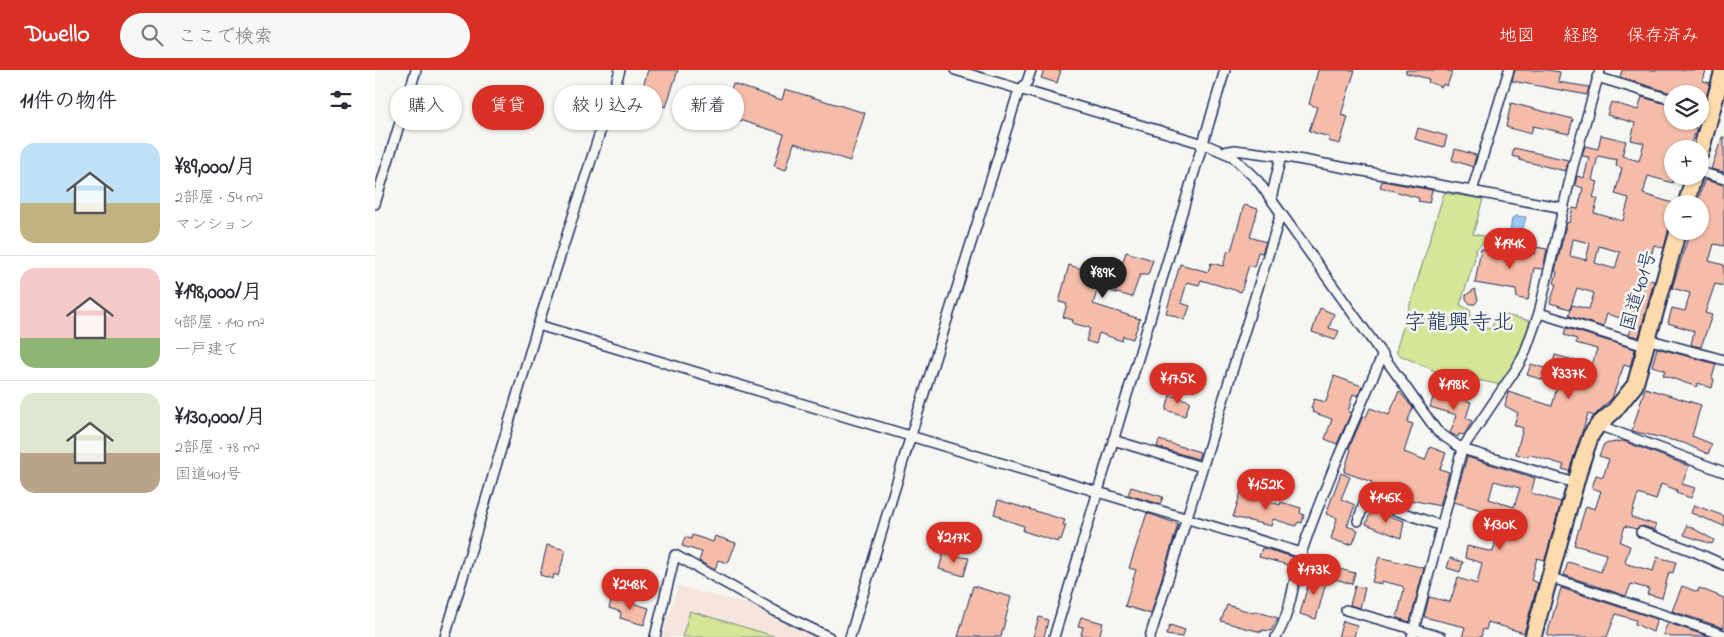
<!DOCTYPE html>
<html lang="ja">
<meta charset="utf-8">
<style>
:root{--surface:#fff;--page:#f7f7f7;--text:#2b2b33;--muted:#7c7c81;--line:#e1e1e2;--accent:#d93025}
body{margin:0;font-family:"Indie Flower","Klee One",sans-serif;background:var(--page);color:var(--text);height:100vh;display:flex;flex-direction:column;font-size:19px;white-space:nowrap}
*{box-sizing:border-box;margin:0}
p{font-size:16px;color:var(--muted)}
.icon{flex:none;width:28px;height:28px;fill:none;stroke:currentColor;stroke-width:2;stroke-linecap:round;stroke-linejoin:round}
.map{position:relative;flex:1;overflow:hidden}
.sheet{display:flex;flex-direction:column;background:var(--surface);width:375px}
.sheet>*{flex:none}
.hud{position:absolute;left:15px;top:15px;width:475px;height:45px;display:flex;gap:10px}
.controls{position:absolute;left:1289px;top:15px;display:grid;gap:10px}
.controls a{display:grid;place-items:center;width:45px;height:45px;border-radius:50%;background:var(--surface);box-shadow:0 1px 4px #0004;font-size:25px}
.price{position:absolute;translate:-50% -42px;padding:0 11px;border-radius:18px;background:var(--accent);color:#fff;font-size:16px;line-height:32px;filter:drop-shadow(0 1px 2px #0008)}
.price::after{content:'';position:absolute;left:50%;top:30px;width:15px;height:11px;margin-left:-8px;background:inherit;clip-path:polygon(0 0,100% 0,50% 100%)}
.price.active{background:#222;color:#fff}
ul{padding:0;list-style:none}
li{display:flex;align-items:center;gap:15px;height:125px;padding:0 20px}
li+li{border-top:1px solid var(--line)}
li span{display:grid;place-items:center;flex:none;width:140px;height:100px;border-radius:15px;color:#555}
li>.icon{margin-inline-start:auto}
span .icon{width:60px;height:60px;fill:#fffc;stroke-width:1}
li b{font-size:21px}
h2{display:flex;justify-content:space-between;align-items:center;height:60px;padding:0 20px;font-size:21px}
.tag{padding:0 18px;border-radius:22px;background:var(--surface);box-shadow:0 1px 4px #0004;font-size:18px;line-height:45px}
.tag.active{background:var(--accent);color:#fff}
header{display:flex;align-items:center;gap:30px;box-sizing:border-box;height:70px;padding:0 25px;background:var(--accent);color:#fff}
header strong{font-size:24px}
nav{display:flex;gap:28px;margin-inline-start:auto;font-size:18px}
.search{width:350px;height:45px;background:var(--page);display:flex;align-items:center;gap:12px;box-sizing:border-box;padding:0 18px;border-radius:28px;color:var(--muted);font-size:19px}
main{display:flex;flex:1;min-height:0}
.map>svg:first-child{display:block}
.built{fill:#f5e5dc}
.green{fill:#d5e699;stroke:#788a7c}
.water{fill:#9ac9f5;stroke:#678bb9}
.building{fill:#f4bca9;stroke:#1b2f5e;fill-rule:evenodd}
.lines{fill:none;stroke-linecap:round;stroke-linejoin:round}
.minor-casing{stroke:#1b2f5e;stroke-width:12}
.trunk-casing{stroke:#1b2f5e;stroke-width:19}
.minor{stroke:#f6f6f2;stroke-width:9}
.trunk{stroke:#fedbac;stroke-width:15}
.labels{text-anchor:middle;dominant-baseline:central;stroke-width:5;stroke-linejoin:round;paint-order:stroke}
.street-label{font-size:20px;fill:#1b2f5e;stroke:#f6f6f2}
.quarter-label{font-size:22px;fill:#1b2f5e;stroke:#f6f6f2}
</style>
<header>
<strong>Dwello</strong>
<div class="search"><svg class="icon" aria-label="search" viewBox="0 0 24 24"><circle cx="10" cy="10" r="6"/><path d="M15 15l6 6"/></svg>ここで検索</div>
<nav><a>地図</a><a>経路</a><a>保存済み</a></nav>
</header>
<main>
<section class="sheet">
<h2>11件の物件<svg class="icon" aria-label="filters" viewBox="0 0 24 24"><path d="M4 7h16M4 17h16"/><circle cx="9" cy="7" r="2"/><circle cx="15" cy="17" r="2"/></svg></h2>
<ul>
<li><span style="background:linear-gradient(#bfe0f5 60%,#c2b280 0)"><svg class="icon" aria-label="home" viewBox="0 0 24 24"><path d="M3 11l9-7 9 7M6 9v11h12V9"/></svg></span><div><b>¥89,000/月</b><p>2部屋 · 54 m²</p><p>マンション</p></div></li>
<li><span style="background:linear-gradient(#f6c9c9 70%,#8fb573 0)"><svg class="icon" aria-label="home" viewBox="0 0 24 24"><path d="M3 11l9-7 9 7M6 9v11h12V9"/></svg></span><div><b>¥198,000/月</b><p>4部屋 · 140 m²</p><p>一戸建て</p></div></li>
<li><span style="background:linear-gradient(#dfe7d0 60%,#b9a48a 0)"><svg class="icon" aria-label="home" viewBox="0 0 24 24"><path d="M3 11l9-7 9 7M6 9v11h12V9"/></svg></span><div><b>¥130,000/月</b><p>2部屋 · 78 m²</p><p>国道401号</p></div></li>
</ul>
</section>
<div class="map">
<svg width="1349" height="567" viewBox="0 0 1349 567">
<rect width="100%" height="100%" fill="#f6f6f2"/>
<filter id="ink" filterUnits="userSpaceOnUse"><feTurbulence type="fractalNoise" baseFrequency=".02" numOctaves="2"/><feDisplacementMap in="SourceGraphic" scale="10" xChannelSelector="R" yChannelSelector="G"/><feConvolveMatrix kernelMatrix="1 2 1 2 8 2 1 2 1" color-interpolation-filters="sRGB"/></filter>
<g filter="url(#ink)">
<polygon class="built" points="303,516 400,541 446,567 287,567"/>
<g class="green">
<polygon points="1069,123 1108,129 1098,164 1109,166 1109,172 1101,179 1099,192 1085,235 1096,240 1093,254 1116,259 1121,247 1130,245 1156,251 1141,290 1126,315 1060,301 1022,284 1022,277"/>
<polygon points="315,541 402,567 307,567"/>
</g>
<polygon class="water" points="1142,146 1151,147 1145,169 1134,167 1137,148"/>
<g class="building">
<polygon points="273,0 303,0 291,37 264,29"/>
<polygon points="669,0 686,0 682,13 666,8"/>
<polygon points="943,0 980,0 966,45 973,47 965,74 953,71 954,67 934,61 942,37 934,34"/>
<polygon points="1031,0 1070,0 1077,2 1072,16 1068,14 1067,17 1053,12 1054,9 1031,3"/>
<polygon points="1140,0 1172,0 1185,2 1183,12 1214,17 1212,25 1137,11"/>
<polygon points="1247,0 1331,0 1328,11 1335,13 1326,46 1325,24 1299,24 1245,7"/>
<polygon points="358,14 407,30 410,19 490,43 475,91 419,73 411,100 399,96 409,64 348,45"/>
<path d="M1267,27L1298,36V51H1322L1320,58L1322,59L1313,79H1296L1291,98L1298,100V113L1273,106L1268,124L1298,133V142L1289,178L1279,175L1276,186L1272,185L1266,207L1279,211L1264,267L1254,265L1258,252L1232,244L1228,257L1194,246L1197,235L1214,239L1219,223L1202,218L1195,239L1175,233L1181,214L1179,213L1182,202L1180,201L1192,152L1194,153L1198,138L1203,139L1208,118L1200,115L1202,106L1209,108L1214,87L1207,86L1210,76L1223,79L1226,65L1251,71L1247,86L1264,91L1269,73L1256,70L1260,53L1232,45L1236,32L1263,40ZM1223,86L1242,90L1241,96L1247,98L1240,124L1254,128L1248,151L1219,143L1223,129L1218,127L1223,112L1217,110ZM1198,169L1215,173L1211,190L1195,186ZM1224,176L1245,182L1240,199L1220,193Z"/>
<polygon points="1136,33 1198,49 1194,64 1158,56 1156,64 1131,57"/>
<polygon points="1043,58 1072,66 1069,77 1040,69"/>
<polygon points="1347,67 1349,67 1349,102 1336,99"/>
<polygon points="1139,78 1193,90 1190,101 1144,90 1145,88 1137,86"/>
<polygon points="1080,79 1101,85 1098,97 1077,90"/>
<polygon points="1329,110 1349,115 1349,176 1339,174 1334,191 1349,195 1349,216 1340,214 1330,243 1337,245 1326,277 1316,275 1319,261 1293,253 1297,238 1310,241 1315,223 1297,218 1315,161 1325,161 1325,134 1322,134"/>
<polygon points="1007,111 1057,120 1054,133 1043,131 1044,128 1005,117"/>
<polygon points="869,135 883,139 875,167 891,172 887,183 883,182 879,197 874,195 866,222 826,210 824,215 812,212 806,233 815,236 810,250 791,243 805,194 833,202 836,193 848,196 853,180 856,181"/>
<polygon points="1161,177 1172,179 1168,199 1159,198 1153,230 1142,228 1141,220 1100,213 1106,179 1148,186 1149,182 1160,184"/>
<polygon points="751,182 778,190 773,205 765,205 757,227 723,218 718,234 765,249 758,269 748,266 747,271 724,263 721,274 711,271 715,258 697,253 698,250 688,247 692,234 684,232 694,195 742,210"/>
<polygon points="1100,219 1103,230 1100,234 1095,234 1091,229 1091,225"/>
<polygon points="945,238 959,244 954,258 964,261 960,270 937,262"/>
<polygon points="1191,258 1260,279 1255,297 1249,295 1237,328 1219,346 1213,344 1194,401 1187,399 1189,395 1160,386 1154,385 1153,387 1141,384 1148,358 1139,355 1143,343 1130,336 1133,322 1177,336 1183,314 1152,305 1156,294 1176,300 1180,285 1217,295 1222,279 1201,273 1202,269 1189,265"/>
<polygon points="1282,278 1341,294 1337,308 1339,309 1337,318 1323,313 1322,317 1288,305 1290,300 1277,296"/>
<polygon points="959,306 987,316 983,326 978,324 973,342 976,343 962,374 950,369 957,349 937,342 938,339 936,338 939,329 951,332"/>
<polygon points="1270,318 1326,335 1317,366 1337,374 1333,384 1309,373 1257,361"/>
<polygon points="1024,321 1038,338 1032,352 1038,354 1029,382 1050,390 1055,377 1071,383 1065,399 1074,402 1065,436 1026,428 1024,435 1014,432 1016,427 994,421 997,412 969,402 976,379 974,378 988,346 991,347 995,338 1014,345"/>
<polygon points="1060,321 1096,332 1091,348 1097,351 1089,365 1084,364 1083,367 1075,363 1082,345 1055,337"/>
<polygon points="795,325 815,331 810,346 791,340"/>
<polygon points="784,370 825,382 823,389 782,377"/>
<polygon points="1248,371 1314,396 1307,414 1320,418 1316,428 1301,423 1302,420 1286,414 1281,430 1263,424 1256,447 1281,455 1280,460 1268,456 1261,459 1250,456 1245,472 1255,476 1250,492 1252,494 1278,501 1282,487 1301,492 1298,503 1294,502 1287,528 1272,524 1274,519 1256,514 1251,526 1189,505 1193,492 1226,502 1231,484 1199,475 1211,436 1220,439 1226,421 1217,418 1221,405 1228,407 1234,389 1224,386 1229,374"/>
<path d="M1092,387L1160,408L1156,423L1186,432L1170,490L1162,488L1156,510L1163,513L1149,563L1113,552L1111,560L1108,559L1106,567H1087L1090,557L1049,547L1054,527L1075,532L1083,508L1102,514L1107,493L1090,488L1092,476L1118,482L1127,446L1079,432ZM1119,411L1145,418L1139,437L1114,429Z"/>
<polygon points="966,403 975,407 966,429 980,435 972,456 983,460 978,474 974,473 974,475 956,469 962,448 951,444"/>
<polygon points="756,417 788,427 785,434 753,425"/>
<polygon points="866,422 905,435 906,432 926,438 925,443 929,445 927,453 923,452 921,456 898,449 896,456 858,447"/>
<polygon points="623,430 690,450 688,455 691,455 686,470 684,469 683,472 648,461 649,456 625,448 625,446 619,444"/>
<polygon points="1319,435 1349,446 1349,456 1316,443"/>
<polygon points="996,441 1029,451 1026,468 991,454"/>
<polygon points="772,443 803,454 776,544 750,536 761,500 754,498"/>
<polygon points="1312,455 1339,470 1337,474 1309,465"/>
<polygon points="317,465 338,472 340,466 361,473 353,493 343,490 340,500 324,491 327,482 307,476 310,467 316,469"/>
<polygon points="172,475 191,480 183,506 179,504 178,509 165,505"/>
<polygon points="887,478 919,487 917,496 884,487"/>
<polygon points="568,484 594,488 589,506 564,499"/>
<polygon points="1004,487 1049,498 1035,552 1022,548 1029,519 1027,516 1007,511 1007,514 997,512"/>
<polygon points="1075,488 1088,492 1085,502 1072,498"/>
<polygon points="960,498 980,503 977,514 957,508"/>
<polygon points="936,504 952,509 941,549 925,544"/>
<polygon points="598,516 636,527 626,567 583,567"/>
<polygon points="980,516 990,518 985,538 975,535"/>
<polygon points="1307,516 1323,522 1324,518 1349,528 1349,558 1297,541"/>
<polygon points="1186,518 1282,549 1278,562 1260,554 1261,550 1241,544 1232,567 1181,567 1172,565"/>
<polygon points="237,527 274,538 269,555 245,548 246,542 234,538"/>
<polygon points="852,535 879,543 880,541 903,548 896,561 887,560 887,562 870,558 846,551"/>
<polygon points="664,547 673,550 669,567 658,567"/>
<polygon points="706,547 728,553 724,567 706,565 708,557 703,556"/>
<polygon points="968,551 982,555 979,567 963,567"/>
<polygon points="1293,553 1335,567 1296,567 1288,564"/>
<polygon points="795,555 810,560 807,567 791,565"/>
</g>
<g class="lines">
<g class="minor-casing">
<g id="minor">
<polyline points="580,0 829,74 857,86 883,111 1062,361 1087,379 1200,413"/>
<polyline points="1222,7 1298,30"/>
<polyline points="849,82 860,80 906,86 1189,138"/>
<polyline points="1325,102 1349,109"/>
<polyline points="1097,121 1134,0"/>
<polyline points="896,129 906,86"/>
<polyline points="0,134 41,0"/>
<polyline points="1164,243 1270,276"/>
<polyline points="163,255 927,483"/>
<polyline points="1272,269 1349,290"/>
<polyline points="1223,355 1349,402"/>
<polyline points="738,370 827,397"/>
<polyline points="983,451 990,430 1067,456"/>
<polyline points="1266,462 1318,481 1349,495"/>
<polyline points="1174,507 1349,565"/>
<polyline points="971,540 1066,567"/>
<polyline points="70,567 163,255 245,0"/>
<polyline points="280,567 300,485 400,541 454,567"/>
<polyline points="475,567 536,365 643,23 652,12 656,0"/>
<polyline points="679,567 850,0"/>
<polyline points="775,567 906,143"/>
<path d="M901,567C917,542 918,509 927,481C950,414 980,349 1008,284"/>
<polyline points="1037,567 1087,379 1141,299 1149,285 1164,243 1198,96 1225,0"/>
</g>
</g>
<g class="trunk-casing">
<g id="trunk">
<polyline points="1325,84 1348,0"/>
<polyline points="1311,134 1319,106"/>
<polyline points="1158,567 1206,394 1216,365 1223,355 1239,341 1260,315 1303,161"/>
</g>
</g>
<use href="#minor" class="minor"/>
<use href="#trunk" class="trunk"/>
</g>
</g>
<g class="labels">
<g class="street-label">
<text transform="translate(1265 221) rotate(-74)">国道401号</text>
</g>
<g class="quarter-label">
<text x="1084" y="254">字龍興寺北</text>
</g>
</g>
</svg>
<div class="controls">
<a><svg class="icon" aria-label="layers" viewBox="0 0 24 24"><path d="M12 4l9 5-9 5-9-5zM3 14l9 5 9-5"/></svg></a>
<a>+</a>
<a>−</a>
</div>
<b class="price" style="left:1135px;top:200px">¥194K</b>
<b class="price active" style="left:728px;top:229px">¥89K</b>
<b class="price" style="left:1194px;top:330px">¥337K</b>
<b class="price" style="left:803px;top:335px">¥175K</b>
<b class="price" style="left:1079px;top:341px">¥198K</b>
<b class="price" style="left:891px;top:441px">¥152K</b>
<b class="price" style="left:1011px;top:454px">¥146K</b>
<b class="price" style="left:1125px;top:481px">¥130K</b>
<b class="price" style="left:579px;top:494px">¥217K</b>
<b class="price" style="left:939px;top:526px">¥173K</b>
<b class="price" style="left:255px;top:541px">¥248K</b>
<div class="hud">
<a class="tag">購入</a>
<a class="tag active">賃貸</a>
<a class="tag">絞り込み</a>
<a class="tag">新着</a>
</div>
</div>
</main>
